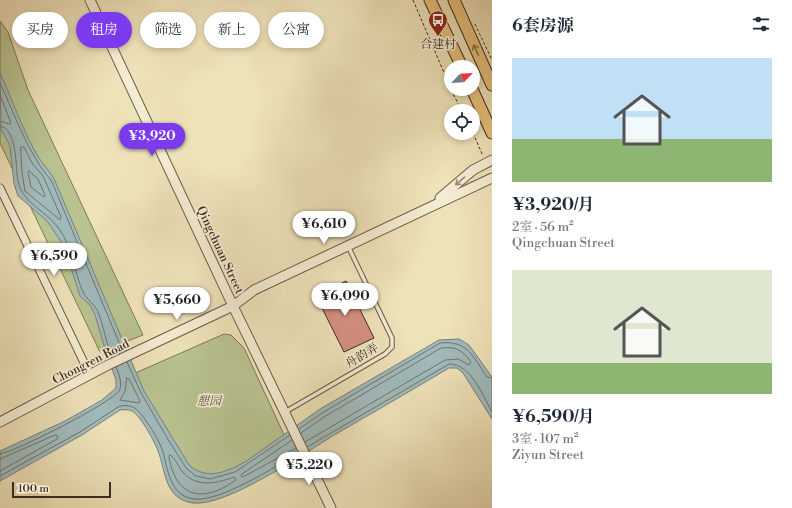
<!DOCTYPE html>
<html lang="zh">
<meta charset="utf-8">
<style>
:root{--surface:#fff;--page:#f6f6f7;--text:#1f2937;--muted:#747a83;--accent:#7c3aed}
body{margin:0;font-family:"Libre Bodoni","Noto Serif SC",serif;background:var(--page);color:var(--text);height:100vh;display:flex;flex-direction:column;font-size:15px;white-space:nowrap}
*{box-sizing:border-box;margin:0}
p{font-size:13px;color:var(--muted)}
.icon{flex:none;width:22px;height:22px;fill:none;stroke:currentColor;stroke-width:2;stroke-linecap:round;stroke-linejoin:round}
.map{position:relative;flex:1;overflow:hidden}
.side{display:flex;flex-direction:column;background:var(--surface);width:300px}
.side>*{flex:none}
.guide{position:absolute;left:12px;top:12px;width:380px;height:36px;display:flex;gap:8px}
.needle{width:26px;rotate:65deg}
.fabs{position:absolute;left:444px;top:60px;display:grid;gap:8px}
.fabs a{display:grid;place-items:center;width:36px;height:36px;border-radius:50%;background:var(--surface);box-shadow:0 2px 6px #0003;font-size:20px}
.scale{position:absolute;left:12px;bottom:10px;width:99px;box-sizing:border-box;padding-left:4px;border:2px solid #3f2c22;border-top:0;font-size:11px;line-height:14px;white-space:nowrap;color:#3f2c22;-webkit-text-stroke:3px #f4ecd2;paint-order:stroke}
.price{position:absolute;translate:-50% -34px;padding:0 9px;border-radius:14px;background:#fff;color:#222;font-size:13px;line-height:26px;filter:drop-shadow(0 1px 2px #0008)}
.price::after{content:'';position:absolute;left:50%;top:24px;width:12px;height:9px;margin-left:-6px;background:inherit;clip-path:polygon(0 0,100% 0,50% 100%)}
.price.selected{background:var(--accent);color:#fff}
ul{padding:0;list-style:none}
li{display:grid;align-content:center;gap:8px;height:212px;padding:0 20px}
li span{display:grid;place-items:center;height:124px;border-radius:0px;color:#555}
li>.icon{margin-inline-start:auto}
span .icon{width:72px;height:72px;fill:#fffc;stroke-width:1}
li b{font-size:17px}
h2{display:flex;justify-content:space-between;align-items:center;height:48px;padding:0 20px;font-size:17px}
.tag{padding:0 14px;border-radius:18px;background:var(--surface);box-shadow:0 2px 6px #0003;font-size:14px;line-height:36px}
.tag.selected{background:var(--accent);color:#fff}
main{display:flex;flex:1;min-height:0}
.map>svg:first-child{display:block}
.green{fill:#b8c390;stroke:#7c7859}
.water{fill:#a0babb;stroke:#79817e}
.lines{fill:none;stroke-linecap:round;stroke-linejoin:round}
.shore{stroke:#70736e;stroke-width:1}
.building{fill:#d68f82;stroke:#3f2c22}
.service-casing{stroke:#6b5a48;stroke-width:5.5}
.minor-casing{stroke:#6b5a48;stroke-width:9}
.tertiary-casing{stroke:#6b5a48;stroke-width:11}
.primary-casing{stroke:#3f2c22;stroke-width:13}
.path{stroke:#3f2c22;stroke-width:1;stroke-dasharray:3 2;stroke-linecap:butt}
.service{stroke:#f4ecd2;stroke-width:3.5}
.minor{stroke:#f4ecd2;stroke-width:7}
.tertiary{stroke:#f4ecd2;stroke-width:9}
.primary{stroke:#e7c17c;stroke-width:11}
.oneway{stroke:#8b6f4a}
.oneway2{stroke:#9a8c7a}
.labels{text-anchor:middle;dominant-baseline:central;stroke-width:3.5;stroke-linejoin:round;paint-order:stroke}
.poi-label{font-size:12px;fill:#3f2c22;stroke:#f4ecd2}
.street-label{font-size:12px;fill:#3f2c22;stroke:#f4ecd2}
.park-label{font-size:12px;font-style:italic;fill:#574a38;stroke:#f4ecd2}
</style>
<main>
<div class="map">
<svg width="492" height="508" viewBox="0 0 492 508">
<rect width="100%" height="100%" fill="#eee2b9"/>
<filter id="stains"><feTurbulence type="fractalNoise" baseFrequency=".005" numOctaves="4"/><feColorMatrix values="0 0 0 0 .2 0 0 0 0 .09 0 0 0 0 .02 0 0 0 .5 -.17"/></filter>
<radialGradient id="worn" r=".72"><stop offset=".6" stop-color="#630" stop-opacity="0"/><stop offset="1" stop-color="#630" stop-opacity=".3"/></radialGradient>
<g class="green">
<polygon points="0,21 8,32 28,90 143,335 100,352 0,143"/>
<polygon points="224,334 231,335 244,348 286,439 240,469 209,478 189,471 133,374"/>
</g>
<path class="water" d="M0,73C13,101 23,132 39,158C44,166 51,172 55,181L144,391L189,465C208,481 225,472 245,462L320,409L439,340L459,339L469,345L492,377V419L463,373L457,368H449C412,390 374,412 336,434C306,452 227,507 193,503C164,499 166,471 158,451C155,442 140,415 132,411C128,409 124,410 120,410L82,435L0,481V451L65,421L102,400L116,388V380L106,352L95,315L90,305L80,296L64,246L47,221L18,196L14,184L10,146L1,129Z"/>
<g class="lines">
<g class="shore">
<path d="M0,83C12,108 21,135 36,159C40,168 47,174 52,182L123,352"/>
<polyline points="0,95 11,123 9,124 0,121"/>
<path d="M0,126C16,128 16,163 17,174C19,204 44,207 60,230C72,248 74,271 83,292C86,299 95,304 99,314C104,328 106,343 112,357"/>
<polygon points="21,147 24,147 32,163 43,176 61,217 60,220 25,191 22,173"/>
<polygon points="29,171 38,179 45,195 44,197 31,187 28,173"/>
<polyline points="127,362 141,393 169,441 186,468 196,476 210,479 235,472 290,435"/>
<polygon points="127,378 129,379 140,401 139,403 120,400 125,391"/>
<path d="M299,429L322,413L440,343C468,340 473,357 487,377L492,378"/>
<path d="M301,433L324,417L441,348C456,346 462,350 471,362L469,365L458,359L445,360L305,442"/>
<polyline points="292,440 242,474 241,476 243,477 296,448"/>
<path d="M307,447L449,364C471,364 482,394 492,412"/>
<path d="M0,454C15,452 111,403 119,391C123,384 119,374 116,367"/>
<path d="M170,455C175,458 178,465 181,470C195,488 215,484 234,477L236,480C204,503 176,499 169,457Z"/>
<polyline points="0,459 55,435 58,436 57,439 0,471"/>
<path d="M0,476L80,432L118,407C123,405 127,405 133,407C142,411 160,441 163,452C168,470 170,496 194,499C220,502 275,467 298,453"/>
</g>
</g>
<polygon class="building" points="346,281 374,338 344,352 316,296"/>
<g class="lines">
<g class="service-casing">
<polyline id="service" points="285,412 385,354 392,347 392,338 348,246"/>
</g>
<g class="minor-casing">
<polyline id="minor" points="0,188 90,375"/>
</g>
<g class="tertiary-casing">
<g id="tertiary">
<polyline points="90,0 233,306 331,508"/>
<polyline points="440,198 473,170 492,160"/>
<polyline points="0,422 108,365 233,306 254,290 492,178"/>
</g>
</g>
<g class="primary-casing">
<g id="primary">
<polyline points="430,0 462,67"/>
<polyline points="454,0 492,85"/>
<polyline points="472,89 492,133"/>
</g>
</g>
<g class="path">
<polyline points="413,0 451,89"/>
<polyline points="475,24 492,60"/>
<polyline points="451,90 462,111"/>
<polyline points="473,133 483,156"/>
</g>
<use href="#service" class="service"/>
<use href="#minor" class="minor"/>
<use href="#tertiary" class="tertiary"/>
<use href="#primary" class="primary"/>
</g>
<defs><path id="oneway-shaft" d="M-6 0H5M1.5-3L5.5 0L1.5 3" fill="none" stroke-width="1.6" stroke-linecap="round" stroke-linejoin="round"/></defs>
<use class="oneway" href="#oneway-shaft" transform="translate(476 50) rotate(-115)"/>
<use class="oneway2" href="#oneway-shaft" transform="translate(460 181) rotate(139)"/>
<defs>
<g id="bus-pin" transform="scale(1)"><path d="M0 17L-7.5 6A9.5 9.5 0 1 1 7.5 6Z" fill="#8f2418" stroke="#f4ecd2"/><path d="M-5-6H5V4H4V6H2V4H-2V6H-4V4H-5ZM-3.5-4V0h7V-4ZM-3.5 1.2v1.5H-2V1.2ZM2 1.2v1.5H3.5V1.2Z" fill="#fff"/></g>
</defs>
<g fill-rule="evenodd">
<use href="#bus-pin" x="438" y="20"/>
</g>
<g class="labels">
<g class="poi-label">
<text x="438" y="44">合建村</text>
</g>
<g class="street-label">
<text transform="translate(220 250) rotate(65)">Qingchuan Street</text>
<text transform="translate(362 356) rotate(-31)">舟韵弄</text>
<text transform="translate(91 362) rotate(-27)">Chongren Road</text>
</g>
<g class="park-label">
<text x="209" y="401">憇园</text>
</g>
</g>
<rect width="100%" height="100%" filter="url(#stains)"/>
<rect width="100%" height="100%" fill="url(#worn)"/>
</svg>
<div class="fabs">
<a><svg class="needle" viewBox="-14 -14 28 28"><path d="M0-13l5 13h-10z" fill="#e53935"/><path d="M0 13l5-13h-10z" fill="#747a83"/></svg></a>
<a><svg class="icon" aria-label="locate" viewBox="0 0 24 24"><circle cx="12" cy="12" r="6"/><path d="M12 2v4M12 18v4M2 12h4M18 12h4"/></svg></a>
</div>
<div class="scale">100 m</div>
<b class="price selected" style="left:152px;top:157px">¥3,920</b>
<b class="price" style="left:324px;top:245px">¥6,610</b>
<b class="price" style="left:54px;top:277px">¥6,590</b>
<b class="price" style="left:345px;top:317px">¥6,090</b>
<b class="price" style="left:177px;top:321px">¥5,660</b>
<b class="price" style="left:309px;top:486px">¥5,220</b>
<div class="guide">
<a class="tag">买房</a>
<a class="tag selected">租房</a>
<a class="tag">筛选</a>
<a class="tag">新上</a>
<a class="tag">公寓</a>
</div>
</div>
<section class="side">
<h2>6套房源<svg class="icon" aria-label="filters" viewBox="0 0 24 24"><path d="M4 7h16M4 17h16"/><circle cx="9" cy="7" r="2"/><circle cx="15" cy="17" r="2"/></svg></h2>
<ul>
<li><span style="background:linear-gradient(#bfe0f5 65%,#8fb573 0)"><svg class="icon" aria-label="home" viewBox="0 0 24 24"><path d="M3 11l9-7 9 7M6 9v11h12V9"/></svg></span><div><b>¥3,920/月</b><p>2室 · 56 m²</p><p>Qingchuan Street</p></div></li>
<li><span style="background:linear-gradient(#dfe7d0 75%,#8fb573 0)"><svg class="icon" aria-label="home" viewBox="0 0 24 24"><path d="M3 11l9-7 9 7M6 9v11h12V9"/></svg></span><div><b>¥6,590/月</b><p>3室 · 107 m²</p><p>Ziyun Street</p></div></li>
</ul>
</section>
</main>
